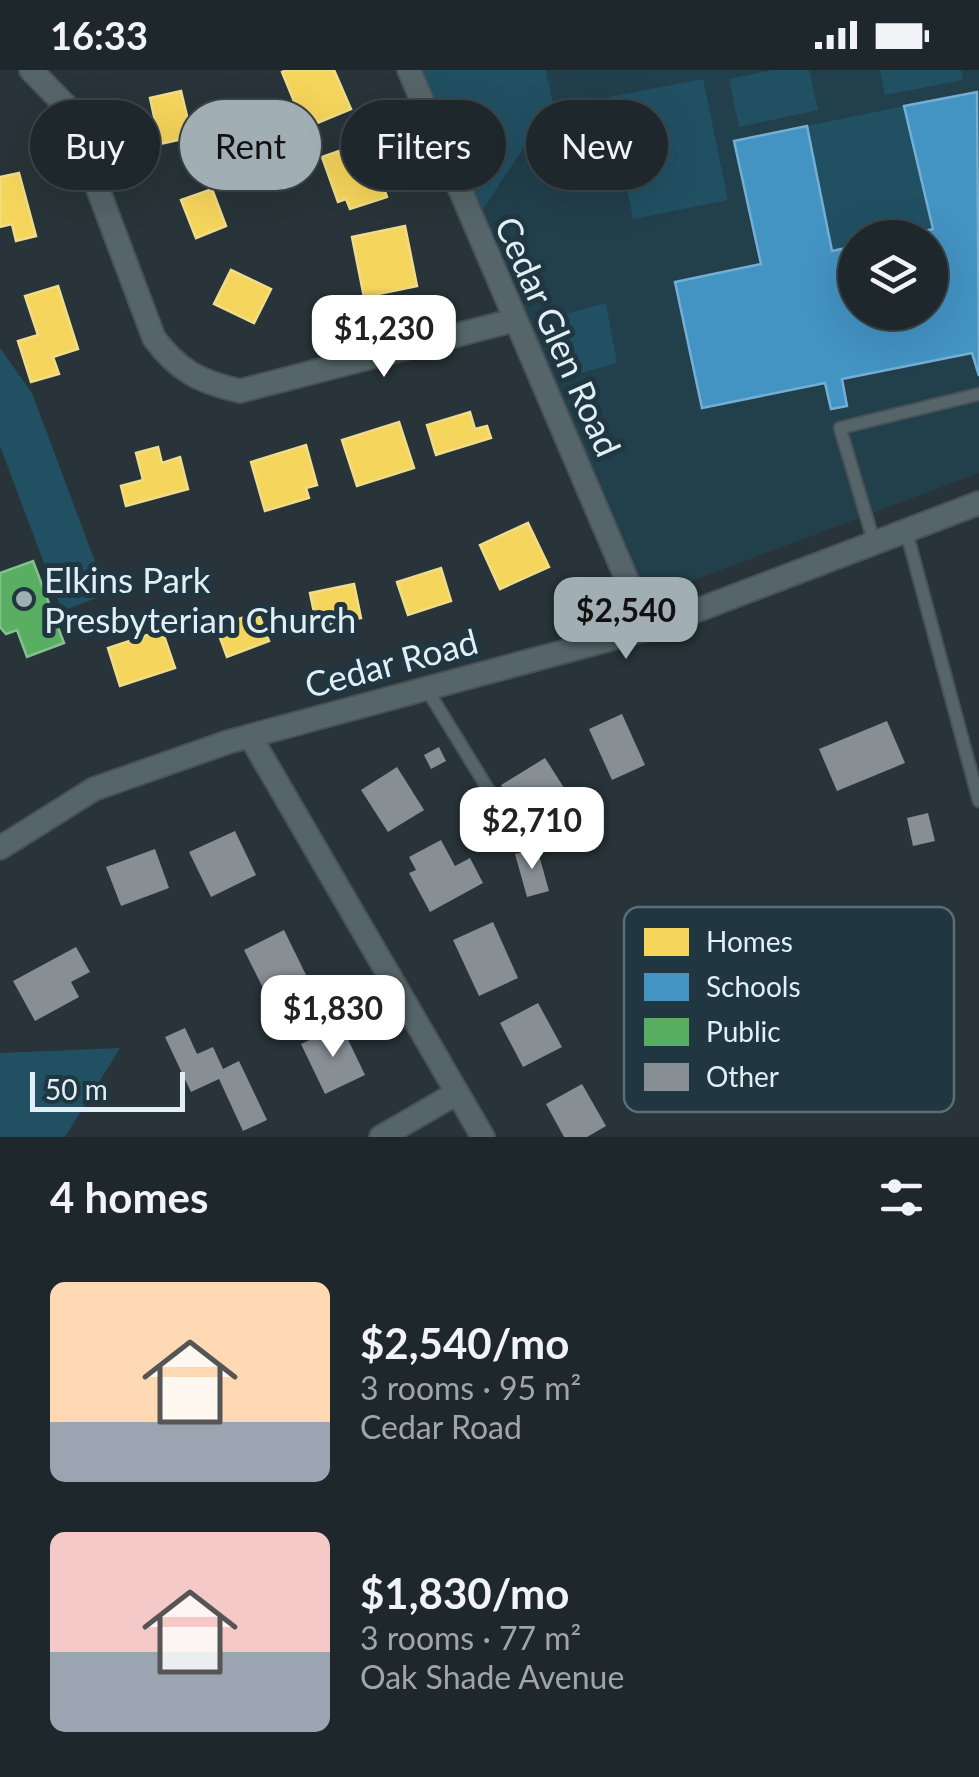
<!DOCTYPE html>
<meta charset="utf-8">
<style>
:root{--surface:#1e272b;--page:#2b3337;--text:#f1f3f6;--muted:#a1a5a9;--line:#3c4447;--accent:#a1aeb4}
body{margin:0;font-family:Lato,sans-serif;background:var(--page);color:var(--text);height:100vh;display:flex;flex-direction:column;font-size:38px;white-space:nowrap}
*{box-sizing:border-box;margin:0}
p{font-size:32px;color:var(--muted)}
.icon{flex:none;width:55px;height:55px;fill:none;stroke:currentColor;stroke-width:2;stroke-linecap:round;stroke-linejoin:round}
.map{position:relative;height:1067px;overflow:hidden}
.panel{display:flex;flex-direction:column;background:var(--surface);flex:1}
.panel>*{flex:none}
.banner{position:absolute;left:30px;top:30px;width:920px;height:90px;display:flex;gap:20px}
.controls{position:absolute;left:838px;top:150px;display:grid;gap:20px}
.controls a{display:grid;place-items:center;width:110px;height:110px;border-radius:50%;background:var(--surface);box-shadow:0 10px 40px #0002,0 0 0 2px var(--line);font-size:50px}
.scale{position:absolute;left:30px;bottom:25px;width:155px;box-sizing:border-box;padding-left:10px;border:5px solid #e2eff6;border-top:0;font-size:28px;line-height:35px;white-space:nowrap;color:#e2eff6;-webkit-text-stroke:8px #203741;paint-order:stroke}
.price{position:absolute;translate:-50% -85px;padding:0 22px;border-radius:20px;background:#fff;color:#222;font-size:32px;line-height:65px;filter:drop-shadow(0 2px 5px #0008)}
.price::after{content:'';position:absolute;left:50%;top:60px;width:30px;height:22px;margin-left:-15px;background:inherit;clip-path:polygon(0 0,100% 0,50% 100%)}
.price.active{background:var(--accent);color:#111}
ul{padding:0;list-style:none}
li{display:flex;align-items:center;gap:30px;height:250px;padding:0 50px}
li span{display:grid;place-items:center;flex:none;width:280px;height:200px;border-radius:15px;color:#555}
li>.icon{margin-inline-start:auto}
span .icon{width:120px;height:120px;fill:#fffc;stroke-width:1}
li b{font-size:42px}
h2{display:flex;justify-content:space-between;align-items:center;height:120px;padding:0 50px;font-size:42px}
.pill{padding:0 35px;border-radius:45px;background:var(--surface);box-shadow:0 10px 40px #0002,0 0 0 2px var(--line);font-size:35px;line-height:90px}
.pill.active{background:var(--accent);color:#111}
.status{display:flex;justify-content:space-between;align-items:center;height:70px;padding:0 50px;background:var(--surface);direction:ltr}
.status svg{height:28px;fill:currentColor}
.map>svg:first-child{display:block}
.built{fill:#223f4c;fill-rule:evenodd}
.green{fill:#215063}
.homes{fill:#f6d55c;stroke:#f0dd8a;stroke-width:2.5}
.schools{fill:#4393c3;stroke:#73afd2;stroke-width:2.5}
.public{fill:#5aae61;stroke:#83c28e;stroke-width:2.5}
.building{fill:#878f95}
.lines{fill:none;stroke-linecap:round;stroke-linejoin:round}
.lane-casing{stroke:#475156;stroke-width:15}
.street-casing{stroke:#475156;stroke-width:26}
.lane{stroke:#556569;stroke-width:11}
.street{stroke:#556569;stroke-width:22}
.poi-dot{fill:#a1aeb4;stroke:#203741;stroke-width:4}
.labels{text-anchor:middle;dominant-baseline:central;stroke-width:10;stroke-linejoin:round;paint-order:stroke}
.street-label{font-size:35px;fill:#e2eff6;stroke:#203741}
.poi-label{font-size:35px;fill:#e2eff6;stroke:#203741;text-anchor:start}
.key{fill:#203741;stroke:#5a6e77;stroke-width:2.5}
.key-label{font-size:28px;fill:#e2eff6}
</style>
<div class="status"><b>16:33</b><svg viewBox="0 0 49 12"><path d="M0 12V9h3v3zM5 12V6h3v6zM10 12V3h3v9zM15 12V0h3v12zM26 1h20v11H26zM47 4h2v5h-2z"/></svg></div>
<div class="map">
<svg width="979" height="1067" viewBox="0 0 979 1067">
<rect width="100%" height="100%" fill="#283439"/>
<path class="built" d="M546,0H979V403L636,532L472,156L553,33ZM855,168H930V242H855Z"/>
<g class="green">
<polygon points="409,0 546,0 553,33 472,156"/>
<polygon points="773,0 809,0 818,40 739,57 729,9"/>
<polygon points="880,0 961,0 963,10 885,25"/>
<polygon points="703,9 728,130 633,149 609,27"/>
<polygon points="904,36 933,159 894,167 855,168 855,176 832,181 807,56"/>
<polygon points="606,233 617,293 577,304 565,244"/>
<polygon points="0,278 32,323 107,524 62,541 0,376"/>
<polygon points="120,978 65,1067 0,1067 0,983"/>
</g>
<g class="homes">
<polygon points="287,0 334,0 351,39 305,58 282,2"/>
<polygon points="181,21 192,67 160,74 150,28"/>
<polygon points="367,71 387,127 350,139 346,129 338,132 322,87"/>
<polygon points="19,103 36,166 16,171 12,154 0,157 0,107"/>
<polygon points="212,119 226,156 196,168 181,130"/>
<polygon points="405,156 417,216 364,227 352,167"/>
<polygon points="231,200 271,219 254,253 214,234"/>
<polygon points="58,216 78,279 53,287 59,304 31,312 18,271 38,265 25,226"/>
<polygon points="470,342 475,359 487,356 491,368 436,385 427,355"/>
<polygon points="399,352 414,398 357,416 342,370"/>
<polygon points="306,375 317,415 306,418 309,428 265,441 251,392"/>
<polygon points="158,377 162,393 180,387 188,419 126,436 121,416 143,410 136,383"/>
<polygon points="528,453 549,497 500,519 480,475"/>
<polygon points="441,498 451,531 408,545 397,512"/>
<polygon points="354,514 361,548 317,557 310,523"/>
<polygon points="258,542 269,571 227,587 216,557"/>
<polygon points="162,560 175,598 120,616 108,578"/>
</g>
<polygon class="schools" points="977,22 979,306 972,283 842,309 847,336 831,339 825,313 702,338 675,212 761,194 734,71 807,56 832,181 855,176 855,242 930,242 930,168 894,168 933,159 904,36"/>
<polygon class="public" points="33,491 64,573 27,587 17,560 6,564 0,557 0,503"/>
<g class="building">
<polygon points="622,644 645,695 612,710 589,659"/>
<polygon points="887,651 905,693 837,721 819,679"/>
<polygon points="439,677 446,691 431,699 424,685"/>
<polygon points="545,688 568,724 524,751 501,715"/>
<polygon points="397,697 424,740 388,762 361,720"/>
<polygon points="928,743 935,771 913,776 907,748"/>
<polygon points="235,761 256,805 211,827 189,782"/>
<polygon points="441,770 455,796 470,788 483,813 430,842 409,803 416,800 409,787"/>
<polygon points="537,778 549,821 527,827 515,784"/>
<polygon points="155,779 169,818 121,836 106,797"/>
<polygon points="493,852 518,908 479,926 453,870"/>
<polygon points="284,860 306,905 266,924 244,880"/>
<polygon points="76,877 90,902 71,912 79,927 35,951 13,911"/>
<polygon points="538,933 562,977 523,997 500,953"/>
<polygon points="341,955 365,1005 325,1024 301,974"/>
<polygon points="185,958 197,984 213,977 223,999 239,991 267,1050 243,1061 219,1009 191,1022 165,967"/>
<polygon points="582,1014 606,1056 587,1067 564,1067 546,1034"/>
</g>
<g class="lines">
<g class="lane-casing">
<g id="lane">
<polyline points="906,460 979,731"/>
<polyline points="874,472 840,358 979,324"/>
<polyline points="426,618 520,771"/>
</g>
</g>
<g class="street-casing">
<g id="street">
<path d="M31,0L67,37L154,268C179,302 201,312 240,321L515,250"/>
<polyline points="409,0 648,559"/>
<polyline points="250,666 483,1067"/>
<polyline points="0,778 94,719 228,672 648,559 979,433"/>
<polyline points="381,1067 457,1023"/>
</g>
</g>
<use href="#lane" class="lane"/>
<use href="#street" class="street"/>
</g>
<circle class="poi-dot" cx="24" cy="529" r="10"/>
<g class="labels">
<g class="street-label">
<text transform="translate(559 266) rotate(66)">Cedar Glen Road</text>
<text transform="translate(391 592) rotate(-15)">Cedar Road</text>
</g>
<g class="poi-label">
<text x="44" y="509">Elkins Park<tspan x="44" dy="40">Presbyterian Church</tspan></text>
</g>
</g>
<rect x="624" y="837" width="330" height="205" rx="15" class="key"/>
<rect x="644" y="858" width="45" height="28" fill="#f6d55c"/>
<rect x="644" y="903" width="45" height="28" fill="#4393c3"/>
<rect x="644" y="948" width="45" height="28" fill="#5aae61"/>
<rect x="644" y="993" width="45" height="28" fill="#878f95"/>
<g class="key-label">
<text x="706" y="882">Homes</text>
<text x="706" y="927">Schools</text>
<text x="706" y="972">Public</text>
<text x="706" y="1017">Other</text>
</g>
</svg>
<div class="controls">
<a><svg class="icon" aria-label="layers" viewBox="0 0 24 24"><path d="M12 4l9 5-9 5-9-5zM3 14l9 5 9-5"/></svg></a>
</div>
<div class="scale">50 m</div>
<b class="price" style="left:384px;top:310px">$1,230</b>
<b class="price active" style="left:626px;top:592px">$2,540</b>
<b class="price" style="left:532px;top:802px">$2,710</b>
<b class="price" style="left:333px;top:990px">$1,830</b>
<div class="banner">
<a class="pill">Buy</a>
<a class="pill active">Rent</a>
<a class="pill">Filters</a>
<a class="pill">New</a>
</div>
</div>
<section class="panel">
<h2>4 homes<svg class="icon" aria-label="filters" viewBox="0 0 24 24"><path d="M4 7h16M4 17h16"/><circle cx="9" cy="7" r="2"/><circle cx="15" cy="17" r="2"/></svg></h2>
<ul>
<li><span style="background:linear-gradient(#ffd9b3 70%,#9aa5b1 0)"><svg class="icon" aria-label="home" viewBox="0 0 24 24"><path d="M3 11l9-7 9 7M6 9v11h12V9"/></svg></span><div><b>$2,540/mo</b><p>3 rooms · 95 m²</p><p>Cedar Road</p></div></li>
<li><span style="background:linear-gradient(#f6c9c9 60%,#9aa5b1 0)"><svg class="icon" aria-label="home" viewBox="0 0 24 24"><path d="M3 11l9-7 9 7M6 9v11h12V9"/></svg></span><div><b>$1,830/mo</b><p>3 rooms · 77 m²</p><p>Oak Shade Avenue</p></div></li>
</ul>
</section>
